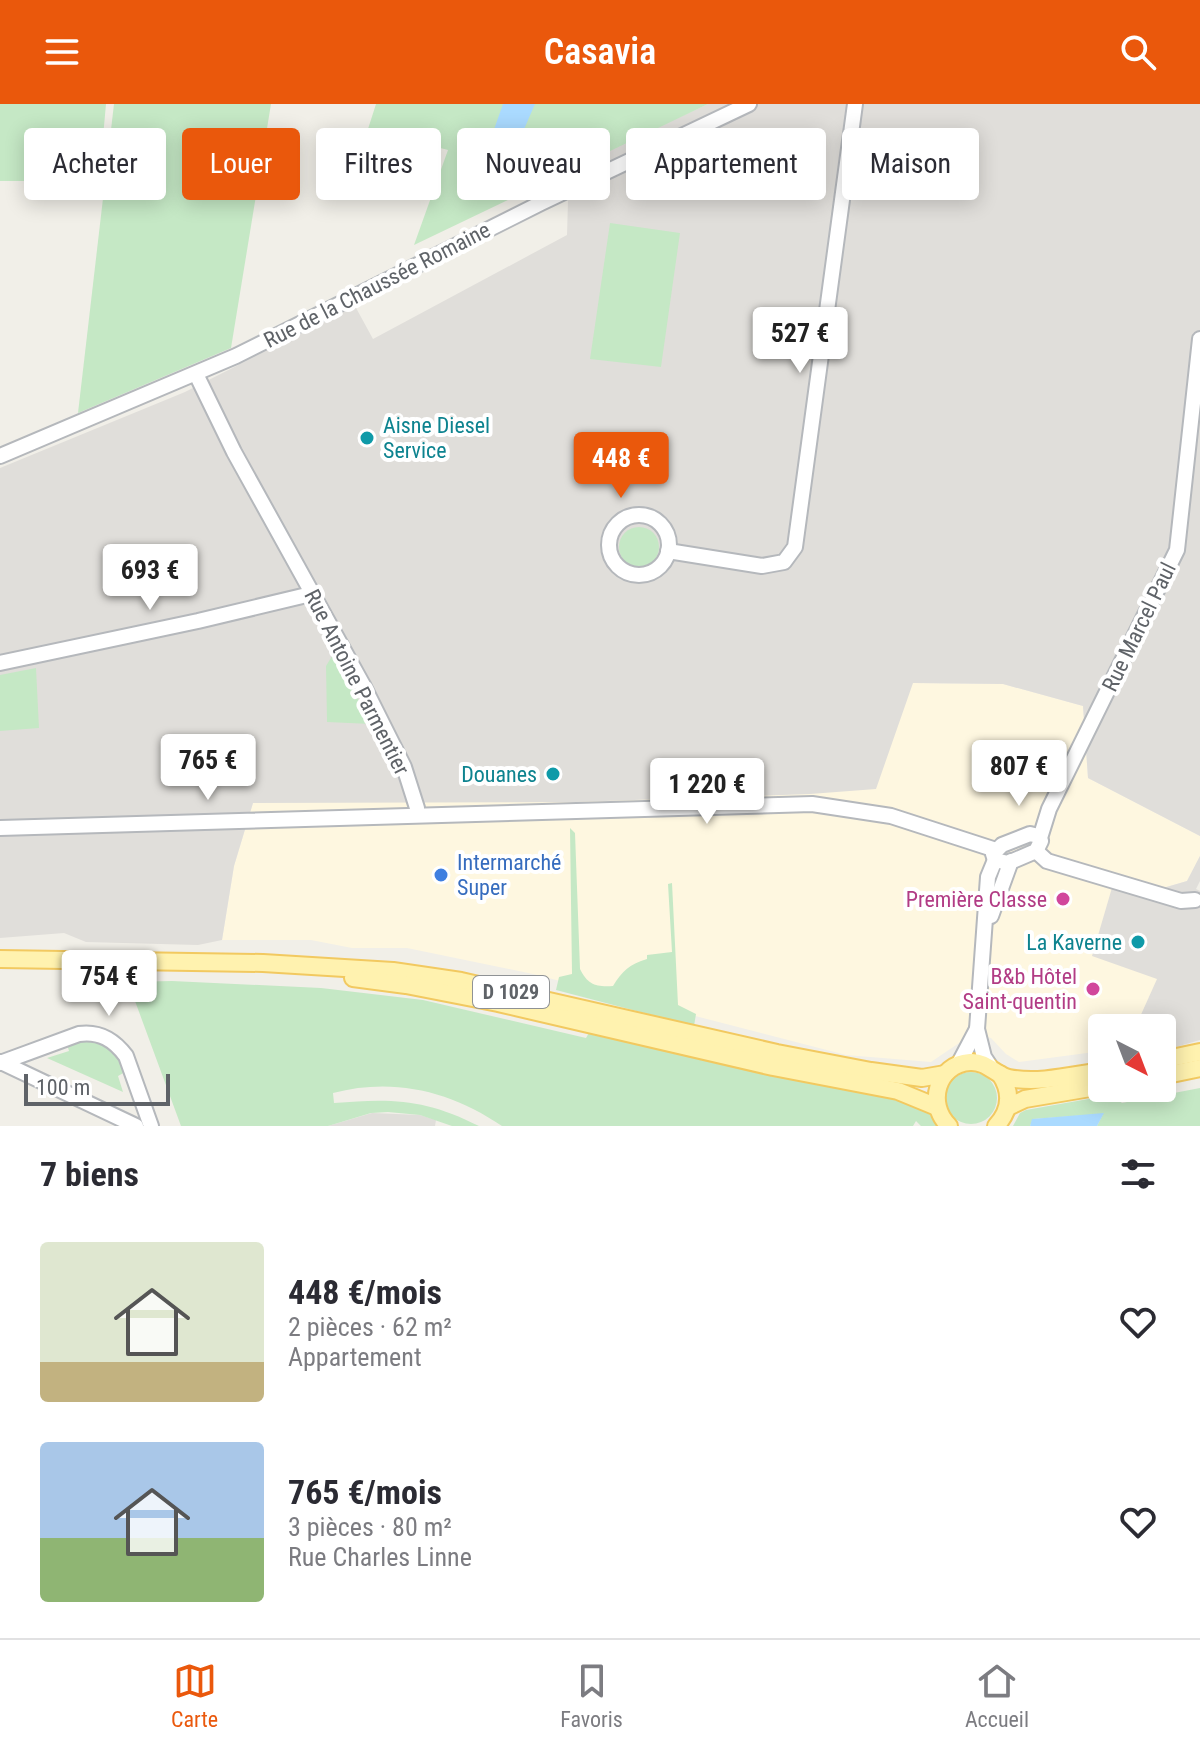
<!DOCTYPE html>
<html lang="fr">
<meta charset="utf-8">
<style>
:root{--surface:#fff;--page:#f7f7f7;--text:#2b2b33;--muted:#7c7c81;--line:#e1e1e2;--accent:#ea580c}
body{margin:0;font-family:"Roboto Condensed",sans-serif;background:var(--page);color:var(--text);height:100vh;display:flex;flex-direction:column;font-size:30px;white-space:nowrap}
*{box-sizing:border-box;margin:0}
p{font-size:26px;color:var(--muted)}
.icon{flex:none;width:44px;height:44px;fill:none;stroke:currentColor;stroke-width:2;stroke-linecap:round;stroke-linejoin:round}
.map{position:relative;height:1022px;overflow:hidden}
.sheet{display:flex;flex-direction:column;background:var(--surface);flex:1}
.sheet>*{flex:none}
.hud{position:absolute;left:24px;top:24px;width:1152px;height:72px;display:flex;gap:16px}
.needle{width:52px;rotate:138deg}
.fabs{position:absolute;left:1088px;top:910px;display:grid;gap:16px}
.fabs a{display:grid;place-items:center;width:88px;height:88px;border-radius:8px;background:var(--surface);box-shadow:0 4px 20px #0003;font-size:40px}
.scale{position:absolute;left:24px;bottom:20px;width:146px;box-sizing:border-box;padding-left:8px;border:4px solid #5f6368;border-top:0;font-size:22px;line-height:28px;white-space:nowrap;color:#5f6368;-webkit-text-stroke:6px #fff;paint-order:stroke}
.price{position:absolute;translate:-50% -68px;padding:0 18px;border-radius:8px;background:#fff;color:#222;font-size:26px;line-height:52px;filter:drop-shadow(0 2px 4px #0008)}
.price::after{content:'';position:absolute;left:50%;top:48px;width:24px;height:18px;margin-left:-12px;background:inherit;clip-path:polygon(0 0,100% 0,50% 100%)}
.price.on{background:var(--accent);color:#fff}
ul{padding:0;list-style:none}
li{display:flex;align-items:center;gap:24px;height:200px;padding:0 40px}
li span{display:grid;place-items:center;flex:none;width:224px;height:160px;border-radius:8px;color:#555}
li>.icon{margin-inline-start:auto}
span .icon{width:96px;height:96px;fill:#fffc;stroke-width:1}
li b{font-size:34px}
h2{display:flex;justify-content:space-between;align-items:center;height:96px;padding:0 40px;font-size:34px}
.tag{padding:0 28px;border-radius:8px;background:var(--surface);box-shadow:0 4px 20px #0003;font-size:28px;line-height:72px}
.tag.on{background:var(--accent);color:#fff}
header{display:flex;justify-content:space-between;align-items:center;height:104px;padding:0 40px;background:var(--accent);color:#fff;font-size:36px;font-weight:600}
.tabs{display:flex;justify-content:space-around;align-items:center;height:112px;border-top:2px solid var(--line);background:var(--surface);font-size:22px;color:var(--muted)}
.tabs a{display:grid;justify-items:center;gap:4px}
.tabs .on{color:var(--accent)}
.map>svg:first-child{display:block}
.commercial{fill:#fef7e0}
.industrial{fill:#e0deda}
.green{fill:#c5e8c5}
.water{fill:#aadaff}
.lines{fill:none;stroke-linecap:round;stroke-linejoin:round}
.minor-casing{stroke:#b5b8bc;stroke-width:18}
.major-casing{stroke:#f2c960;stroke-width:20}
.minor{stroke:#fff;stroke-width:14}
.major{stroke:#fff2af;stroke-width:16}
.culture-dot{fill:#0f9aa8;stroke:#fff;stroke-width:3}
.shop-dot{fill:#3f7fe0;stroke:#fff;stroke-width:3}
.hotel-dot{fill:#d1479c;stroke:#fff;stroke-width:3}
.labels{text-anchor:middle;dominant-baseline:central;stroke-width:8;stroke-linejoin:round;paint-order:stroke}
.shield{fill:#fff;stroke:#8f9295;stroke-width:2}
.shield-label{font-size:20px;font-weight:bold;fill:#5f6368}
.street-label{font-size:22px;fill:#5f6368;stroke:#fff}
.culture-label{font-size:22px;fill:#0d838f;stroke:#fff;text-anchor:end}
.shop-label{font-size:22px;fill:#366cbe;stroke:#fff;text-anchor:start}
.hotel-label{font-size:22px;fill:#b23c85;stroke:#fff;text-anchor:end}
</style>
<header><svg class="icon" aria-label="menu" viewBox="0 0 24 24"><path d="M4 6h16M4 12h16M4 18h16"/></svg>Casavia<svg class="icon" aria-label="search" viewBox="0 0 24 24"><circle cx="10" cy="10" r="6"/><path d="M15 15l6 6"/></svg></header>
<div class="map">
<svg width="1200" height="1022" viewBox="0 0 1200 1022">
<rect width="100%" height="100%" fill="#f1efe8"/>
<polygon class="commercial" points="913,579 1003,580 1083,602 1088,674 1200,732 1200,752 1187,777 1163,784 1116,770 1158,875 1135,924 1102,924 1102,947 1019,958 1006,950 991,934 967,929 962,937 931,958 846,951 533,870 407,844 352,844 311,836 222,836 234,762 253,699"/>
<g class="industrial">
<polygon points="708,0 1200,0 1200,732 1088,674 1083,602 1003,580 913,579 876,685 810,690 576,698 253,699 234,762 222,836 198,841 86,838 64,829 0,834 0,364 185,288 355,202 373,235 567,131 569,64"/>
<polygon points="1200,752 1200,777 1196,785 1200,787 1200,936 1162,947 1162,924 1135,924 1157,875 1092,852 1116,770 1163,784 1187,777"/>
<polygon points="372,1009 420,1011 436,1016 435,1022 328,1022"/>
</g>
<g class="green">
<polygon points="0,0 106,0 99,77 0,77"/>
<polygon points="114,0 271,0 231,244 78,309"/>
<polygon points="376,0 708,0 414,141 448,46 368,25"/>
<polygon points="610,119 680,129 661,263 590,255"/>
<circle cx="639" cy="443" r="20"/>
<polygon points="334,549 371,620 327,618 326,562"/>
<polygon points="36,564 39,624 0,627 0,571"/>
<path d="M570,724L575,729L580,865C588,881 596,883 613,882C622,867 630,860 647,855V851L672,848L668,780L672,779L678,901L696,910L694,922L556,886L559,873L572,870Z"/>
<path d="M172,877L321,884L423,896L586,934L590,927L889,991L927,1007L938,1022H921L916,1017L913,1022H502C451,987 393,973 333,989L334,999C392,994 426,995 479,1022H452L420,1011L388,1008L371,1009L328,1022H181L128,878Z"/>
<path d="M79,935C109,936 112,941 127,967L118,972L123,988L47,954L69,947L66,937Z"/>
<circle cx="971" cy="994" r="26"/>
<polygon points="1200,984 1200,1022 1097,1022 1103,1010 1033,1015 1030,1022 1013,1022 1020,1009 1026,1006 1111,991 1122,999"/>
</g>
<g class="water">
<polygon points="503,0 535,0 508,62 475,79"/>
<polygon points="1104,1009 1097,1022 1030,1022 1032,1015"/>
</g>
<g class="lines">
<g class="minor-casing">
<g id="minor">
<polyline points="196,270 234,348 363,581 404,663 417,704 417,711"/>
<polyline points="0,352 236,252 541,99 749,0"/>
<circle cx="639" cy="441" r="30"/>
<polyline points="668,447 762,462 784,458 795,443 855,0"/>
<polyline points="0,559 198,517 311,490"/>
<polyline points="0,724 812,700 891,712 996,746"/>
<polygon points="1030,730 1038,732 1041,737 1036,747 1008,759 995,756 993,750 1002,741"/>
<polyline points="1040,734 1049,705 1177,446 1200,235"/>
<polyline points="1036,747 1047,757 1181,797 1195,796"/>
<polyline points="991,812 1011,757"/>
<polyline points="1,958 136,1022"/>
<path d="M0,959L79,930C100,927 114,936 126,952L151,1022"/>
<polyline points="958,961 977,925"/>
<polyline points="990,962 984,953 977,925 988,773 995,756"/>
</g>
</g>
<g class="major-casing">
<g id="major">
<polyline points="0,855 263,859 393,867 461,877 777,949 871,967 922,974 945,970"/>
<polyline points="353,874 406,881 498,899 773,963 898,987 937,1003"/>
<polyline points="1162,956 1200,948"/>
<polyline points="1162,972 1200,964"/>
<polyline points="1008,1003 1025,995 1102,982"/>
<path d="M949,1022C926,1000 937,960 970,958C987,957 995,971 1009,974C1039,980 1073,971 1102,967"/>
<path d="M996,1022C1011,1006 1012,988 1000,970"/>
</g>
</g>
<use href="#minor" class="minor"/>
<use href="#major" class="major"/>
</g>
<g class="culture-dot">
<circle cx="367" cy="334" r="8"/>
<circle cx="553" cy="670" r="8"/>
<circle cx="1138" cy="838" r="8"/>
</g>
<circle class="shop-dot" cx="441" cy="771" r="8"/>
<g class="hotel-dot">
<circle cx="1063" cy="795" r="8"/>
<circle cx="1093" cy="885" r="8"/>
</g>
<g class="labels">
<rect class="shield" x="473" y="872" width="76" height="32" rx="6"/>
<g class="shield-label">
<text x="511" y="888">D 1029</text>
</g>
<g class="street-label">
<text transform="translate(377 181) rotate(-27)">Rue de la Chaussée Romaine</text>
<text transform="translate(1139 523) rotate(-64)">Rue Marcel Paul</text>
<text transform="translate(357 578) rotate(63)">Rue Antoine Parmentier</text>
</g>
<g class="culture-label">
<text x="383" y="321" text-anchor="start">Aisne Diesel<tspan x="383" dy="25">Service</tspan></text>
<text x="537" y="670">Douanes</text>
<text x="1122" y="838">La Kaverne</text>
</g>
<g class="shop-label">
<text x="457" y="758">Intermarché<tspan x="457" dy="25">Super</tspan></text>
</g>
<g class="hotel-label">
<text x="1047" y="795">Première Classe</text>
<text x="1077" y="872">B&amp;b Hôtel<tspan x="1077" dy="25">Saint-quentin</tspan></text>
</g>
</g>
</svg>
<div class="fabs">
<a><svg class="needle" viewBox="-14 -14 28 28"><path d="M0-13l5 13h-10z" fill="#e53935"/><path d="M0 13l5-13h-10z" fill="#7c7c81"/></svg></a>
</div>
<div class="scale">100 m</div>
<b class="price" style="left:800px;top:271px">527 €</b>
<b class="price on" style="left:621px;top:396px">448 €</b>
<b class="price" style="left:150px;top:508px">693 €</b>
<b class="price" style="left:208px;top:698px">765 €</b>
<b class="price" style="left:1019px;top:704px">807 €</b>
<b class="price" style="left:707px;top:722px">1 220 €</b>
<b class="price" style="left:109px;top:914px">754 €</b>
<div class="hud">
<a class="tag">Acheter</a>
<a class="tag on">Louer</a>
<a class="tag">Filtres</a>
<a class="tag">Nouveau</a>
<a class="tag">Appartement</a>
<a class="tag">Maison</a>
</div>
</div>
<section class="sheet">
<h2>7 biens<svg class="icon" aria-label="filters" viewBox="0 0 24 24"><path d="M4 7h16M4 17h16"/><circle cx="9" cy="7" r="2"/><circle cx="15" cy="17" r="2"/></svg></h2>
<ul>
<li><span style="background:linear-gradient(#dfe7d0 75%,#c2b280 0)"><svg class="icon" aria-label="home" viewBox="0 0 24 24"><path d="M3 11l9-7 9 7M6 9v11h12V9"/></svg></span><div><b>448 €/mois</b><p>2 pièces · 62 m²</p><p>Appartement</p></div><svg class="icon" aria-label="heart" viewBox="0 0 24 24"><path d="M12 20l-8-8c-3-5 5-10 8-4 3-6 11-1 8 4z"/></svg></li>
<li><span style="background:linear-gradient(#a9c7e8 60%,#8fb573 0)"><svg class="icon" aria-label="home" viewBox="0 0 24 24"><path d="M3 11l9-7 9 7M6 9v11h12V9"/></svg></span><div><b>765 €/mois</b><p>3 pièces · 80 m²</p><p>Rue Charles Linne</p></div><svg class="icon" aria-label="heart" viewBox="0 0 24 24"><path d="M12 20l-8-8c-3-5 5-10 8-4 3-6 11-1 8 4z"/></svg></li>
</ul>
</section>
<nav class="tabs">
<a class="on"><svg class="icon" aria-label="map" viewBox="0 0 24 24"><path d="M3 6l6-2 6 2 6-2v14l-6 2-6-2-6 2zM9 4v14M15 6v14"/></svg>Carte</a>
<a><svg class="icon" aria-label="saved" viewBox="0 0 24 24"><path d="M7 4h10v16l-5-4-5 4z"/></svg>Favoris</a>
<a><svg class="icon" aria-label="home" viewBox="0 0 24 24"><path d="M3 11l9-7 9 7M6 9v11h12V9"/></svg>Accueil</a>
</nav>
